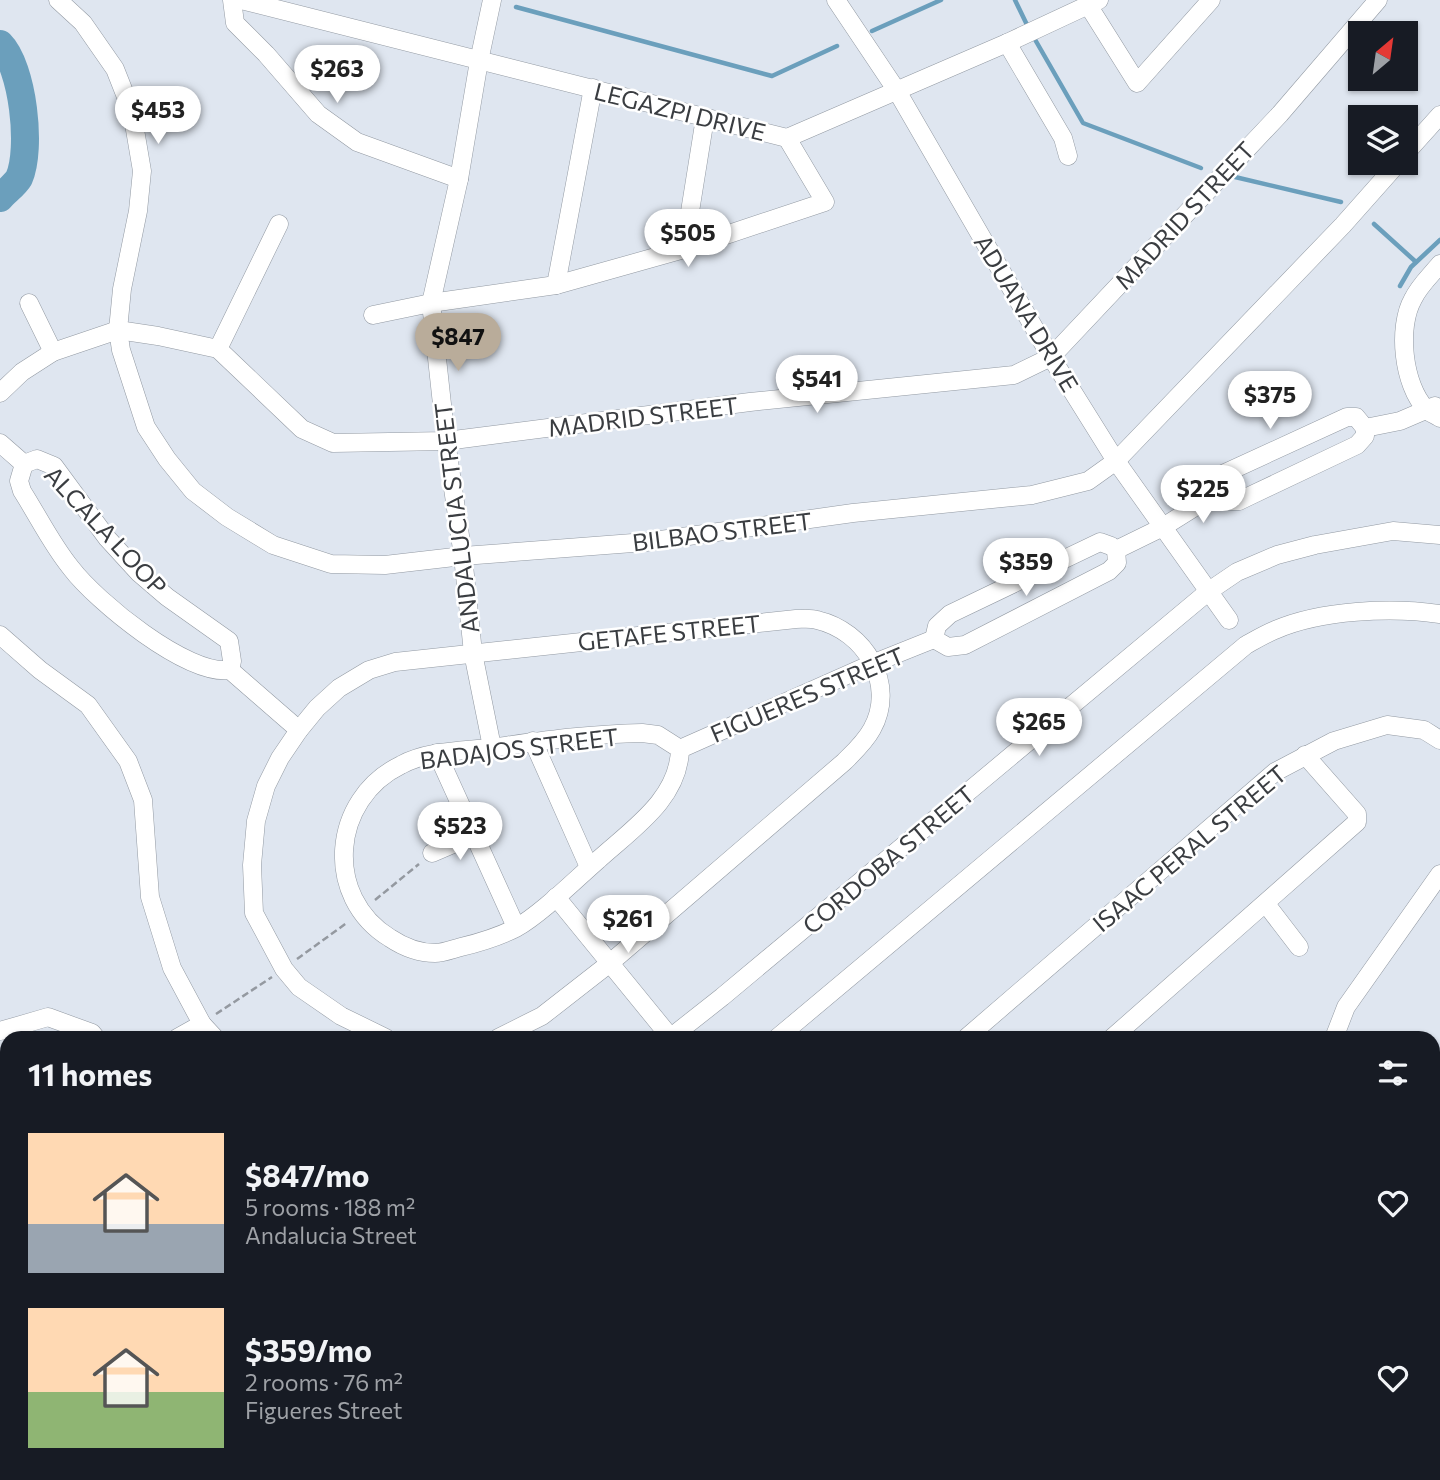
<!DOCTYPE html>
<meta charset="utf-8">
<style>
:root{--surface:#171b24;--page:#242831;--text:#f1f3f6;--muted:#9ea1a6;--accent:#b9ac9a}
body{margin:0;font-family:Commissioner,sans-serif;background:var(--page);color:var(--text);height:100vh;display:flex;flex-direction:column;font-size:26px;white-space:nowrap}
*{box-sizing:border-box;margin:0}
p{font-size:23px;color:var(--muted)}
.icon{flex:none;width:38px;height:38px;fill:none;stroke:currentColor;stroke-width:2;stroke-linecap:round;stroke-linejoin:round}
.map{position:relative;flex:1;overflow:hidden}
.side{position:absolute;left:0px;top:1031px;width:1440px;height:450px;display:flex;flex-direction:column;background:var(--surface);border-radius:21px 21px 0 0;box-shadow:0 2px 5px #0004}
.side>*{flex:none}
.needle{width:46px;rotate:29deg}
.tools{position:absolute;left:1348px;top:21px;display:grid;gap:14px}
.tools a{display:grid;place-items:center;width:70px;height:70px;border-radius:0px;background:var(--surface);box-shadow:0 2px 5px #0004;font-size:35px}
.price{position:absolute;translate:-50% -60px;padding:0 16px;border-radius:24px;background:#fff;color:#222;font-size:23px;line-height:46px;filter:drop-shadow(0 2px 4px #0008)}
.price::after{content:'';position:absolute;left:50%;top:42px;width:21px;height:16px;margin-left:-10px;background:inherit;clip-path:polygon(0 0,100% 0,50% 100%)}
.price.current{background:var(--accent);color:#111}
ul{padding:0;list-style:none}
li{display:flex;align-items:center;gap:21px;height:175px;padding:0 28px}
li span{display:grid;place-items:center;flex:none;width:196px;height:140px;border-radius:0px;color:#555}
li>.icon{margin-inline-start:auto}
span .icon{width:84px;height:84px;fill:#fffc;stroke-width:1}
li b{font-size:30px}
h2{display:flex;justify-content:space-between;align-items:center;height:84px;padding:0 28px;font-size:30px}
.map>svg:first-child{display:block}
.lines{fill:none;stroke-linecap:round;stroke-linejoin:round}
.stream{stroke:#6b9fbc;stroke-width:4.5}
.river{stroke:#6b9fbc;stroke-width:28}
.street-casing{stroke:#9299a2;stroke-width:19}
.path{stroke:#9499a0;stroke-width:2.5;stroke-dasharray:7 3.5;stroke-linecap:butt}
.street{stroke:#fff;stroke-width:18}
.labels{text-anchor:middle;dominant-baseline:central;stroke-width:5;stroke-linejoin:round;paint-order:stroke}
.street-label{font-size:24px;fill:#3a3d41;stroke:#fff}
</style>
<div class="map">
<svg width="1440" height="1480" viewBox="0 0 1440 1480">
<rect width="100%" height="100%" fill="#dfe6f0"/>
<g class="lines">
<g class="stream">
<polyline points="1015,0 1029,29"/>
<polyline points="516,7 772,76 837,46"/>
<polyline points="872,31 941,0"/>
<polyline points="1033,36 1083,123 1201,168"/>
<polyline points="1235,177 1341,202"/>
<polyline points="1374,224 1416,262"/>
<polyline points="1400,286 1411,267 1440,240"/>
</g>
<g class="river">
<path d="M0,44C23,67 32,149 19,178C15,185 5,192 0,198"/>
<polyline points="0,1305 7,1302"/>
<polyline points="217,1474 220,1480"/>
</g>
<g class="street-casing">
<g id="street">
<polyline points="58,0 83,23 115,69 132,112 142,171 138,211 122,289 118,330 121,350 146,427 167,459 193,491 227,517 273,545 331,564 385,565 463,556 646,542 853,513 1032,495 1088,481 1116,461 1343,225 1398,163"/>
<polyline points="232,0 235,23 266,54 318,114 357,142 459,179"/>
<polyline points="241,0 787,138 1007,43 1099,0"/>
<polyline points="836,0 897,91 1051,357 1116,461 1229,620"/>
<polyline points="1088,5 1137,83 1211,0"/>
<polyline points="1007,43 1063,138 1068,156"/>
<polyline points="1405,154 1440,115"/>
<polyline points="684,249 705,118"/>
<path d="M1440,264C1431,275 1419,286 1413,299C1397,327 1403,385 1426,409C1429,413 1436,415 1440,418"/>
<polyline points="556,285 593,88"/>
<polyline points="29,303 53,352"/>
<polyline points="373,315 431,303 556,285 684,249 825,202 787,138"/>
<polyline points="218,349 279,224"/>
<polyline points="0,393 22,372 53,352 118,330 158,336 218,349 302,429 333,443 446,441 750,402 1014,375 1051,357 1280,114 1378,0"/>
<polygon points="1347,417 1356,417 1365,428 1365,436 1357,445 1239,501 1231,501 1225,496 1220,480 1223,474"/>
<polyline points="1365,428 1400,421 1435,406"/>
<polyline points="0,443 24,464"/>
<polygon points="1100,542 1111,546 1116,550 1117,563 1109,571 965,645 948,647 934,639 937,626 950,614"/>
<polyline points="1116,550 1163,527 1222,490"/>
<polyline points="0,635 40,670 88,705 128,761 143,800 150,897 172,968 202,1024 215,1038"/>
<path d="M230,670L232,661L229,641L167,597L139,573L107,538L54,466L37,459L24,464L19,481L22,491C38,516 52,545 71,568C96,601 187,676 230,670L299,730"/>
<path d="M642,733L658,735L680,749C679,799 632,829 598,860C575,880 541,914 516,928C500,936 478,943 461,947C453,949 443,953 435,953C419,953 402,946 390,938C323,897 331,799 401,765C427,751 460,751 489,748C542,741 588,734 642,733Z"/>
<polyline points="533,741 589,867"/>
<polyline points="492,747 473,653 463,556 446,441 431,303 459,179 479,61 492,0"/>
<polyline points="680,749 874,663 934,639"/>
<polyline points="437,753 516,927"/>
<polyline points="432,853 474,835"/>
<polyline points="556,897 671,1038"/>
<polyline points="1266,904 1299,947"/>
<polyline points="0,1031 48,1017 92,1033 96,1038"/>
<polyline points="177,1038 202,1024"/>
<path d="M386,1038L341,1016L299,987L284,969L254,913L252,865L256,821L266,786L280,758L299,730L317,708L339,688L369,670L395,662L796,619C803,619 811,618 817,620C865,631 897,684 872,729C865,742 854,752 844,762L610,963L542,1016L498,1038"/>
<polyline points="670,1038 722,997 1209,591 1237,572 1277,555 1315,545 1393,531 1440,535"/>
<path d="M777,1038L1246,645C1255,640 1265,634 1275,630C1321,610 1391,607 1440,614"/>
<polyline points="966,1038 1275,772 1334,741 1387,725 1424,730 1440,740"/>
<polyline points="1112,1038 1357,822 1357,814 1305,755"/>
<polyline points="1334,1038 1346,1007 1440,874"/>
<polyline points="0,1125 7,1121"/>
<polyline points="1433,1186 1440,1160"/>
<polyline points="0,1228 7,1225"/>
<polyline points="318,1474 323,1480"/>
<polyline points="811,1474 822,1480"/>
<polyline points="969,1474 980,1480"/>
<polyline points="1187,1474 1188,1480"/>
<polyline points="243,1475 245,1474"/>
<polyline points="408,1480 416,1474"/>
<polyline points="1400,1480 1440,1475"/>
</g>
</g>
<g class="path">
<polyline points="375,900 419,864"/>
<polyline points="297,959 348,922"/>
<polyline points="216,1014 272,977"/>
</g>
<use href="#street" class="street"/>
</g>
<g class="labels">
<g class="street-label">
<text transform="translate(680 111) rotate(14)">LEGAZPI DRIVE</text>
<text transform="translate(1184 215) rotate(-47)">MADRID STREET</text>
<text transform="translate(1027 313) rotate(59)">ADUANA DRIVE</text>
<text transform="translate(643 416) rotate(-7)">MADRID STREET</text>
<text transform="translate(456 518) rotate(-97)">ANDALUCIA STREET</text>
<text transform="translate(106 530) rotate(47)">ALCALA LOOP</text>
<text transform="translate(722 531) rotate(-7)">BILBAO STREET</text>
<text transform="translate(669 632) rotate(-6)">GETAFE STREET</text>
<text transform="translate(807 694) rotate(-23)">FIGUERES STREET</text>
<text transform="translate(519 748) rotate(-7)">BADAJOS STREET</text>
<text transform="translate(1189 848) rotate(-40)">ISAAC PERAL STREET</text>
<text transform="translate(888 859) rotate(-40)">CORDOBA STREET</text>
</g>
</g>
</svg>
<div class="tools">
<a><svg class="needle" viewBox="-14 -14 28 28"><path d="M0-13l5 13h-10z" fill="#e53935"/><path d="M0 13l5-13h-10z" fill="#9ea1a6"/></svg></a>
<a><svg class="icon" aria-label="layers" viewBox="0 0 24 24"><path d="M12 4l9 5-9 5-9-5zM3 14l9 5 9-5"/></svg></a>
</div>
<b class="price" style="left:337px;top:105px">$263</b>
<b class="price" style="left:158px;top:146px">$453</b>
<b class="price" style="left:688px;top:269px">$505</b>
<b class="price current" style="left:458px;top:373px">$847</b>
<b class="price" style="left:817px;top:415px">$541</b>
<b class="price" style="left:1270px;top:431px">$375</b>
<b class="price" style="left:1203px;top:525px">$225</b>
<b class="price" style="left:1026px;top:598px">$359</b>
<b class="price" style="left:1039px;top:758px">$265</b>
<b class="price" style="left:460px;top:862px">$523</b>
<b class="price" style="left:628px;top:955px">$261</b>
<section class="side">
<h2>11 homes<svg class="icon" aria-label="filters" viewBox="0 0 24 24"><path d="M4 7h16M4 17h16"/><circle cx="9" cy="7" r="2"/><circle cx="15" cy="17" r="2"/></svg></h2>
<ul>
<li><span style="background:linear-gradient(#ffd9b3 65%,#9aa5b1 0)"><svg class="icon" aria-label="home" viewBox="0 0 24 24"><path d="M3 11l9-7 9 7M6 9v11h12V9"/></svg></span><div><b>$847/mo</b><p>5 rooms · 188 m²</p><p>Andalucia Street</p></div><svg class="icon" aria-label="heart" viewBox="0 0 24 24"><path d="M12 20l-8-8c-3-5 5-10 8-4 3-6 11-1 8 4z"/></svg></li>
<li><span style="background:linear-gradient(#ffd9b3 60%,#8fb573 0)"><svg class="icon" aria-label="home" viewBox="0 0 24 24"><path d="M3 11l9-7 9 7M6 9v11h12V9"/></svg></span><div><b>$359/mo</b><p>2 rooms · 76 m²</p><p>Figueres Street</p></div><svg class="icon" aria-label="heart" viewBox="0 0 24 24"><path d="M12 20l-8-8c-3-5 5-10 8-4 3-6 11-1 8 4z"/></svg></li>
</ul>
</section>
</div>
